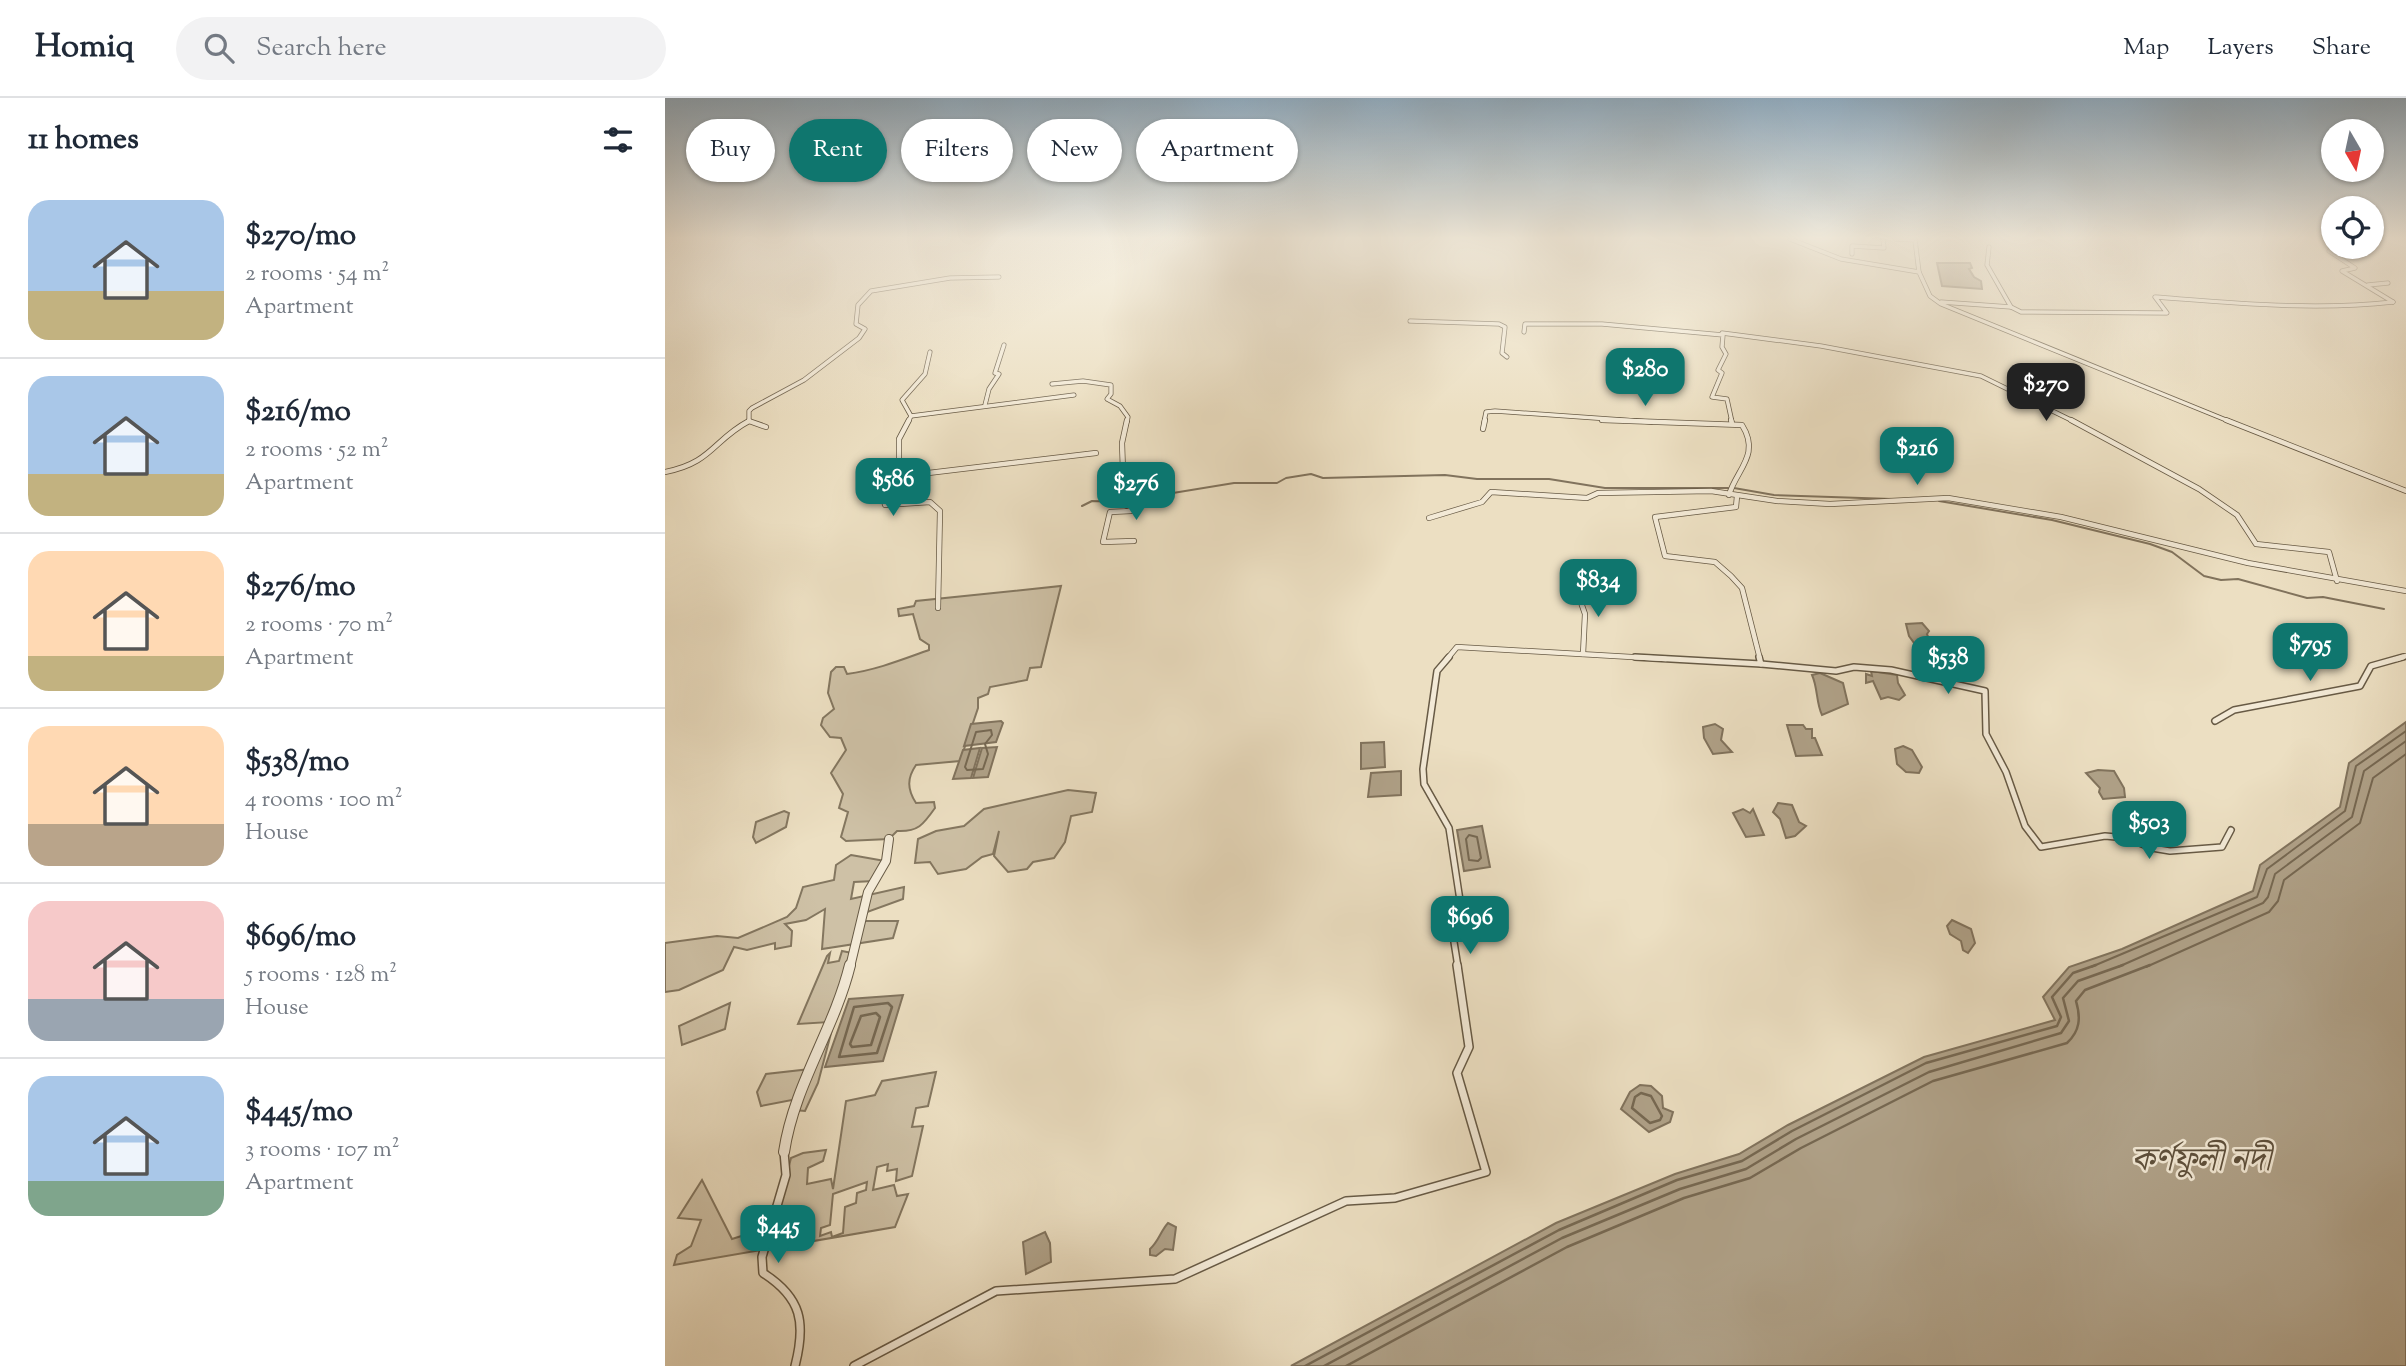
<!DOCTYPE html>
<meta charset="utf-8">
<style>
:root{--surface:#fff;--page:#f2f2f3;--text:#1f2937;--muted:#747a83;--line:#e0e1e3;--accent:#0f766e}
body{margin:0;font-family:"Sorts Mill Goudy","Noto Serif Bengali",serif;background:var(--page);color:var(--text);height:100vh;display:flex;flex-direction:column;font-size:26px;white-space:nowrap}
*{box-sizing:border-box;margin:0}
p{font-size:23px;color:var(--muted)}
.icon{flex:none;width:38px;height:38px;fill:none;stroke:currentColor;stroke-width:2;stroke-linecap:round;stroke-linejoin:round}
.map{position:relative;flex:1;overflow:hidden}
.sheet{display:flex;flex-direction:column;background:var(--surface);width:665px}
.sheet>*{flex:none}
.guide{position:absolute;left:21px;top:21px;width:665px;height:63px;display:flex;gap:14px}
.needle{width:46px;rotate:171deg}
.buttons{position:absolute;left:1656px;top:21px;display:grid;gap:14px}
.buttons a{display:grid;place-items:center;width:63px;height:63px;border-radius:50%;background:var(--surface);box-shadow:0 2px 5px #0004;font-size:35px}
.price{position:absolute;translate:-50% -60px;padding:0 16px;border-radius:14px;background:var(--accent);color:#fff;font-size:23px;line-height:46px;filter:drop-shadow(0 2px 4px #0008)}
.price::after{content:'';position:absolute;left:50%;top:42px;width:21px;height:16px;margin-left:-10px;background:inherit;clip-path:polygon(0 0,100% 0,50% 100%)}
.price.selected{background:#222;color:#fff}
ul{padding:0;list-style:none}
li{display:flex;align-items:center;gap:21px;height:175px;padding:0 28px}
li+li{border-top:2px solid var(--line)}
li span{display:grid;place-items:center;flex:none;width:196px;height:140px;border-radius:21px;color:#555}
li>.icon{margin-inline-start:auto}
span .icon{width:84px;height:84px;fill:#fffc;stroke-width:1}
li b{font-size:30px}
h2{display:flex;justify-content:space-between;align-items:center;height:84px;padding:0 28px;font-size:30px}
.tag{padding:0 24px;border-radius:32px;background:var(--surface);box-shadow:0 2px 5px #0004;font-size:24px;line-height:63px}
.tag.selected{background:var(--accent);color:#fff}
header{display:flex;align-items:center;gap:42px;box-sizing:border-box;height:98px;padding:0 35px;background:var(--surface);border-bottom:2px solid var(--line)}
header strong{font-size:33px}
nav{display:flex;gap:38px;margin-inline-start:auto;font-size:24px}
.search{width:490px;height:63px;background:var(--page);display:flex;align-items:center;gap:18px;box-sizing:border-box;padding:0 24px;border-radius:38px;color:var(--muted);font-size:26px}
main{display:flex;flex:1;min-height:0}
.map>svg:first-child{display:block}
.green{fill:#cec1a6;stroke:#847760;stroke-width:2;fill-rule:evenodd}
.water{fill:#b0a289;stroke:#81735d;stroke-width:2}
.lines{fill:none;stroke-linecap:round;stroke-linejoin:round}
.shore-far1{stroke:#766852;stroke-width:2}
.shore{stroke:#766852;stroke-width:2.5}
.stream{stroke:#81735d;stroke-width:2}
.minor-far3-casing{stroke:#675a45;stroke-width:5}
.minor-far2-casing{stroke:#675a45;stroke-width:6}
.minor-far1-casing{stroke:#675a45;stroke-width:8}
.minor-casing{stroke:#675a45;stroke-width:10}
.tertiary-far1-casing{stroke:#675a45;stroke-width:10}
.tertiary-casing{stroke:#675a45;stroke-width:12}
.minor-far3{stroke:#f3ead7;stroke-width:3.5}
.minor-far2{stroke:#f3ead7;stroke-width:4.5}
.minor-far1{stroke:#f3ead7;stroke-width:5}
.minor{stroke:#f3ead7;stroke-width:7}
.tertiary-far1{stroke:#f3ead7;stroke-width:8}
.tertiary{stroke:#f3ead7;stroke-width:10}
.labels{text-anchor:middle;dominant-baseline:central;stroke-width:5;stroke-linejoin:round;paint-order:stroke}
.near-water-label{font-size:33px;font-style:italic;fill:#5e503c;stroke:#f3ead7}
</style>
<header>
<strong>Homiq</strong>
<div class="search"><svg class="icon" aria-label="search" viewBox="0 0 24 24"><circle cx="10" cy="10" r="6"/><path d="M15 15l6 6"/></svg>Search here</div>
<nav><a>Map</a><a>Layers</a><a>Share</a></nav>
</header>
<main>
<section class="sheet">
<h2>11 homes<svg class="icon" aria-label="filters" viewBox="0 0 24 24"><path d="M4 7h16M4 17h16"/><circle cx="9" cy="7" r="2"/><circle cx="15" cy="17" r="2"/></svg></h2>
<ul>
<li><span style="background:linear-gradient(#a9c7e8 65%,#c2b280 0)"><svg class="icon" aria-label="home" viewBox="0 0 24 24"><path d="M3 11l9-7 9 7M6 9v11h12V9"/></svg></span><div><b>$270/mo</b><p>2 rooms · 54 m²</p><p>Apartment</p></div></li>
<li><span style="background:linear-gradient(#a9c7e8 70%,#c2b280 0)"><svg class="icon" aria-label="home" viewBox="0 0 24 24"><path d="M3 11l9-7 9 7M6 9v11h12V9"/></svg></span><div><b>$216/mo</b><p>2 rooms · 52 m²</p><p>Apartment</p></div></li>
<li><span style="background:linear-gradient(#ffd9b3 75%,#c2b280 0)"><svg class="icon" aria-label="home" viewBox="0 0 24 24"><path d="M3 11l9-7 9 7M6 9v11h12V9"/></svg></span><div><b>$276/mo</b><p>2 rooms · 70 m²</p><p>Apartment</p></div></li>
<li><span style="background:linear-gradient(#ffd9b3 70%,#b9a48a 0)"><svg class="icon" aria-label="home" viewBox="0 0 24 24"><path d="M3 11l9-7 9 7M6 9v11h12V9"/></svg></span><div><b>$538/mo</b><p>4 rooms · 100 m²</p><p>House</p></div></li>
<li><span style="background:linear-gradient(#f6c9c9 70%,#9aa5b1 0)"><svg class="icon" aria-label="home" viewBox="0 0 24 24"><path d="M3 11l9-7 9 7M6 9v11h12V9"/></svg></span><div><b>$696/mo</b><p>5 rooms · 128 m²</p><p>House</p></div></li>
<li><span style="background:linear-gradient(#a9c7e8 75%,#7fa58c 0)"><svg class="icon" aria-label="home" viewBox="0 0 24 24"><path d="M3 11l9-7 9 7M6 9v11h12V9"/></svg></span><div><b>$445/mo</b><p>3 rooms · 107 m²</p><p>Apartment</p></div></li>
</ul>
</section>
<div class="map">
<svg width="1741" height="1268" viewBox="0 0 1741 1268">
<rect width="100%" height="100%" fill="#ecdfc2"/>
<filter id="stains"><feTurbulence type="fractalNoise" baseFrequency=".00286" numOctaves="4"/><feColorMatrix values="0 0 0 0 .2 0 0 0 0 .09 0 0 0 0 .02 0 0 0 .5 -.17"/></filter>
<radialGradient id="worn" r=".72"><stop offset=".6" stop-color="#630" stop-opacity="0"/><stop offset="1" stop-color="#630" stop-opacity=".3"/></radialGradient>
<g class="green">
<path d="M396,488L376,569L365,570L362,582L325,589L323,596L313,600V610L295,663L251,667C242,680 242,691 251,705L269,704L270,710C258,727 253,734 232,733L224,741L181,743L176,739L183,714L174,710L178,696L166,675L181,652L176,640L165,639L156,627L158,620L169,611L163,595L166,574L171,569H179L182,576C211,572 236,562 264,552V547L255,541L248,516L234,518L233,511L249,508L251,503Z"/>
<polygon points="403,692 431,695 427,714 406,718 400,744 389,760 368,764 362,771 343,774 329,758 334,733 328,756 317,759 301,771 273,776 265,764 250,765 253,741 271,733 299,728 319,711"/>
<polygon points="119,713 124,715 121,729 91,745 88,739 91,724"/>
<polygon points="186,757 220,763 209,783 189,784 186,801 239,789 238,801 202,814 198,823 233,823 228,840 157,851 160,811 141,822 120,826 127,833 126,848 110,851 110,845 82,852 69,849 58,872 14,892 0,894 0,845 52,838 73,840 122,819 131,810 138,789 169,782 171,767"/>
<polygon points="177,853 187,855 153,985 140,1013 129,1012 132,1001 96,1008 92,994 101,976 145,971 164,924 133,926 162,858 165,855 163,865 174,863"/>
<polygon points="65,905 60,931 17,947 14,928"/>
<path d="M271,974L263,1008L251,1010L247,1029L258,1028L247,1078L231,1083L232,1071L222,1073L223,1066L212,1069L208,1092L229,1087L232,1098L243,1096L230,1129L9,1167L12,1157L26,1148L36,1122L13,1120L37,1082L67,1141L105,1129L112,1115L126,1060L138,1055L161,1052L158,1063L143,1070L142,1086L166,1081L168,1091L181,1003L210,997L217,983ZM202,1084L201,1092L192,1095L191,1105L180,1109L178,1135L167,1139L166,1134L155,1138L156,1130L165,1127L168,1096Z"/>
</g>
<g class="water">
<polygon points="1272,165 1305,165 1307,170 1304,171 1309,179 1316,183 1317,191 1277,188"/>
<polygon points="1257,525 1264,533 1262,536 1268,551 1252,549 1244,538 1241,526"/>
<polygon points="1206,573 1232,577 1233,585 1240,597 1234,602 1223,599 1216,601 1208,583 1201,585 1201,576 1207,578"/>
<path d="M1155,575L1178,585L1183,606L1157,617C1151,605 1153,590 1147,577Z"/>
<polygon points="336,623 338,625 331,644 299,648 306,626"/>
<polygon points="1741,624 1741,1268 626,1268 891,1125 1010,1076 1074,1056 1123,1027 1259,959 1390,922 1378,899 1404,869 1457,851 1588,793 1595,767 1675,709 1684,665"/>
<polygon points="1050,626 1058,631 1056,642 1067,654 1048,656 1039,640 1038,629"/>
<polygon points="1122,627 1138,627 1141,631 1147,631 1147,640 1150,640 1157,657 1131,658"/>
<polygon points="719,644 720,669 696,671 696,645"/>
<polygon points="1238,648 1247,652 1257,669 1254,675 1241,674 1232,666 1230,651"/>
<polygon points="332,649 323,679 308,680 317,650"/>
<polygon points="315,650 306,680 288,681 298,652"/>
<polygon points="1433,672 1449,673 1459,690 1460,699 1438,701 1434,694 1435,690 1421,675"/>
<polygon points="736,673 736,697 703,699 706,675"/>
<polygon points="1113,705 1127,707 1134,724 1141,728 1130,738 1121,740 1115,721 1108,714"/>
<polygon points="1078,711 1085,715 1088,711 1099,737 1081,739 1068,715"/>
<polygon points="817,728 825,769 799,773 792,732"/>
<polygon points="1287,822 1306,831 1310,845 1303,855 1298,852 1296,843 1285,836 1282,828"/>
<polygon points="238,897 218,963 160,969 184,901"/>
<polygon points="975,987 986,988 997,998 998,1010 1008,1014 1005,1024 984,1034 956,1011 965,994"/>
<path d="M503,1125L511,1129L508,1152L500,1151L491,1158L485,1157V1151C494,1143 495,1134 503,1125Z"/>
<polygon points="380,1134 385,1145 386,1164 361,1176 358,1144"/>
</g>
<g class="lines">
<g class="shore-far1">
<polygon points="326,632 327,637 320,646 323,656 318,671 302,672 300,669 311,634"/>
<polygon points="804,737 812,739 816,760 813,763 804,762 801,741"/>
<polyline points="1426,869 1592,799 1602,771 1680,713 1691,668 1741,633"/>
<polyline points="1453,869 1598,805 1603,799 1610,776 1687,719 1699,673 1741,643"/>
<polyline points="1481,869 1604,814 1613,803 1619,782 1695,725 1708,680 1741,656"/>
</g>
<g class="shore">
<polygon points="223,905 227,909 212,955 174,959 189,909"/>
<polygon points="211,915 215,919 206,947 187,949 185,946 196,918"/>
<polygon points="976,995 986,998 997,1018 995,1022 985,1025 967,1010 970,999"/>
<polyline points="640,1268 894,1132 1012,1082 1077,1063 1127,1033 1261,965 1392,928 1396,919 1387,899 1408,875 1431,867"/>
<polyline points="659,1268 897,1140 1015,1091 1081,1071 1131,1041 1264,974 1396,935 1404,923 1398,900 1413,883 1458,867"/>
<path d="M681,1268L902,1149L1019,1100L1085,1080L1136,1050L1268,983L1402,945C1415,933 1416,920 1411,903L1420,892L1485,867"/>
</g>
<g class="stream">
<polyline points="1069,390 1109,397 1227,401"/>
<polyline points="1274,403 1387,422 1485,446 1507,454 1539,478 1556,482 1573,481 1642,500 1658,499 1719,511"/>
<polyline points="417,408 427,403 453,404 569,385 612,385 621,380 646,376 658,380 780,377 812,381 884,381 940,390 1063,390"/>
</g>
<g class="minor-far3-casing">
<g id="minor-far3">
<polyline points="1125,141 1176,161 1254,174 1265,198 1276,206 1566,324"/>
<polyline points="1230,141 1250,142 1254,174"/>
<polyline points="1324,149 1322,167 1346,209"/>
<polyline points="1683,149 1664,153 1690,170 1677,173 1728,204"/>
<polyline points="1187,156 1187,148 1219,150 1218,141"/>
<polyline points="1703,187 1723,185"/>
<path d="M1276,204L1346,209L1356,214L1502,215L1490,199C1569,205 1649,213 1728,204"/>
<polyline points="745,223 834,226 840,229 837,255 842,259"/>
<polyline points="859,234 860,226 937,226 1058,237 1057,249 1061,256 1053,272 1057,275 1047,299 1062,301 1067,324"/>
<polyline points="1057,235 1156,248 1316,278 1410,324"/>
<polyline points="387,286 418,283 446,287 446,296 442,301 455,308 463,319 462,324"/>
<polyline points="320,307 324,291 334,276 330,275 339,247"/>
<polyline points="246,318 409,297"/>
<polyline points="84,323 84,313 87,310 139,282 194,240 200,231 191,226 193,207 206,193 285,180 334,179"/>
<polyline points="243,324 246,318 237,302 260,276 265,254"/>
<polyline points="819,324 821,314 830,313 987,324"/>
</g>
</g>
<g class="minor-far2-casing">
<g id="minor-far2">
<polyline points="244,322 234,341 234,364 219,402 220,407 265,404 275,413 273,510"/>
<path d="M937,322L1077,327C1096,357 1071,372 1064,397"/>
<polyline points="1066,322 1067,326"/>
<polyline points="1406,322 1534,391 1572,417 1591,446 1664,454 1672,483"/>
<polyline points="1561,322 1741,393"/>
<polyline points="84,323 101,329"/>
<polyline points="818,331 820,322"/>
<path d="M0,374C47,365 48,342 84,323"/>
<polyline points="230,379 431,355"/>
<polyline points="1072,398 1071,409 990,419 1000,458 1050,464 1066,478 1077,490 1095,561"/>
<polyline points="459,401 457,345 462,322"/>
<polyline points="460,404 460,407 467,409 466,413 445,414 438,444 469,443"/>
<polyline points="764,420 817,404 826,394 922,400 933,395 1046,393 1112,403 1165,406 1283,400 1396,419 1583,465 1741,493"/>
<polyline points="912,493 920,516 918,556"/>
<polyline points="782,561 792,549 1001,561"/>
<polyline points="1732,561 1741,558"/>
</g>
</g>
<g class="minor-far1-casing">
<g id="minor-far1">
<polyline points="784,559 772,573 758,671 759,686 784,730 796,809 789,844 793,869"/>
<polyline points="970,559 1096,566 1094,559"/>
<polyline points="1096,566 1171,573 1189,569 1226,572 1320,593 1321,636 1341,674 1360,728 1376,749 1440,738 1462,740 1487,750 1505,753 1557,749 1566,732"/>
<polyline points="1550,623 1569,612 1695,588 1706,568 1738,559"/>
</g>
</g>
<g class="minor-casing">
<g id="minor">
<path d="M119,1054L121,1077L97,1159L98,1175C137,1200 141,1225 130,1268"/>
<polyline points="189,1268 331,1193 510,1181 681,1103 730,1100 821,1074 792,975 804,949 792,867"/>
</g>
</g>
<g class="tertiary-far1-casing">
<polyline id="tertiary-far1" points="185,869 203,794 221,763 224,741"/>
</g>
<g class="tertiary-casing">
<path id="tertiary" d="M119,1054C129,987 169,932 185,867"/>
</g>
<use href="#minor-far3" class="minor-far3"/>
<use href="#minor-far2" class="minor-far2"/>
<use href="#minor-far1" class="minor-far1"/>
<use href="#minor" class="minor"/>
<use href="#tertiary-far1" class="tertiary-far1"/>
<use href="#tertiary" class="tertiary"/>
</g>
<linearGradient id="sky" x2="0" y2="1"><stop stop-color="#91adc2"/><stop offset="0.44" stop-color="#f6f1e4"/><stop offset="1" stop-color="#f6f1e4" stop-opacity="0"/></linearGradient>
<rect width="1741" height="318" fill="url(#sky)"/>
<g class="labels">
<g class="near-water-label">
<text x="1536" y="1064">কর্ণফুলী নদী</text>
</g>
</g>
<rect width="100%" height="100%" filter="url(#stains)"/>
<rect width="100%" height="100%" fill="url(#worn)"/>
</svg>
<div class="buttons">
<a><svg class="needle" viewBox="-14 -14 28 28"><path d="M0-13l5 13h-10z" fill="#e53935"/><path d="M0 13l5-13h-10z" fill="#747a83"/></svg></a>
<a><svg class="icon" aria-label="locate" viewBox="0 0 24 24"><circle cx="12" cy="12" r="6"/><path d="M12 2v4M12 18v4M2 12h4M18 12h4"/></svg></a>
</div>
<b class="price" style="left:980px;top:310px">$280</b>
<b class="price selected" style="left:1381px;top:325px">$270</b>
<b class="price" style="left:1252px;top:389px">$216</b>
<b class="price" style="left:228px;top:420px">$586</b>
<b class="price" style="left:471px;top:424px">$276</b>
<b class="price" style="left:933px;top:521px">$834</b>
<b class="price" style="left:1645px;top:585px">$795</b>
<b class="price" style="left:1283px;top:598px">$538</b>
<b class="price" style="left:1484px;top:763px">$503</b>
<b class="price" style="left:805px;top:858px">$696</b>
<b class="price" style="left:113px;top:1167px">$445</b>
<div class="guide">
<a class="tag">Buy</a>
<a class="tag selected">Rent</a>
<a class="tag">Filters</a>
<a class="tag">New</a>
<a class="tag">Apartment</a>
</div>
</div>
</main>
